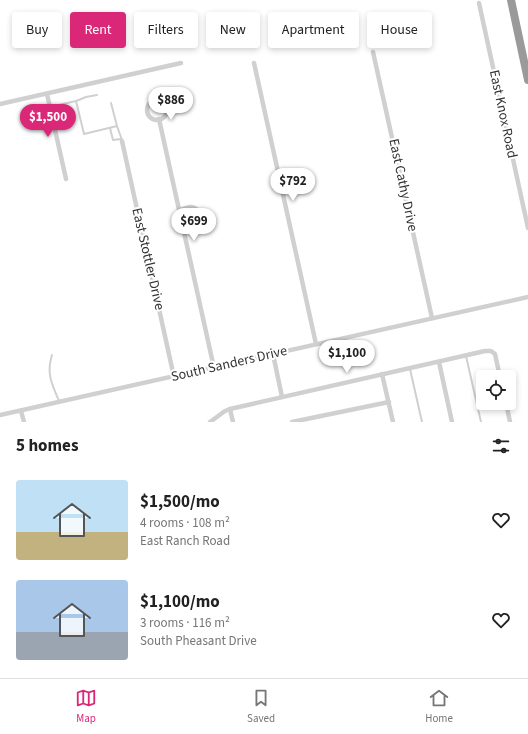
<!DOCTYPE html>
<meta charset="utf-8">
<style>
:root{--surface:#fff;--page:#f2f2f2;--text:#222;--muted:#767676;--line:#e0e0e0;--accent:#db2777}
body{margin:0;font-family:"Source Sans 3",sans-serif;background:var(--page);color:var(--text);height:100vh;display:flex;flex-direction:column;font-size:15px;white-space:nowrap}
*{box-sizing:border-box;margin:0}
p{font-size:13px;color:var(--muted)}
.icon{flex:none;width:22px;height:22px;fill:none;stroke:currentColor;stroke-width:2;stroke-linecap:round;stroke-linejoin:round}
.map{position:relative;height:422px;overflow:hidden}
.side{display:flex;flex-direction:column;background:var(--surface);flex:1}
.side>*{flex:none}
.hud{position:absolute;left:12px;top:12px;width:504px;height:36px;display:flex;gap:8px}
.buttons{position:absolute;left:476px;top:370px;display:grid;gap:8px}
.buttons a{display:grid;place-items:center;width:40px;height:40px;border-radius:4px;background:var(--surface);box-shadow:0 2px 6px #0003;font-size:20px}
.price{position:absolute;translate:-50% -34px;padding:0 9px;border-radius:14px;background:#fff;color:#222;font-size:13px;line-height:26px;filter:drop-shadow(0 1px 2px #0008)}
.price::after{content:'';position:absolute;left:50%;top:24px;width:12px;height:9px;margin-left:-6px;background:inherit;clip-path:polygon(0 0,100% 0,50% 100%)}
.price.current{background:var(--accent);color:#fff}
ul{padding:0;list-style:none}
li{display:flex;align-items:center;gap:12px;height:100px;padding:0 16px}
li span{display:grid;place-items:center;flex:none;width:112px;height:80px;border-radius:4px;color:#555}
li>.icon{margin-inline-start:auto}
span .icon{width:48px;height:48px;fill:#fffc;stroke-width:1}
li b{font-size:17px}
h2{display:flex;justify-content:space-between;align-items:center;height:48px;padding:0 16px;font-size:17px}
.tag{padding:0 14px;border-radius:4px;background:var(--surface);box-shadow:0 2px 6px #0003;font-size:14px;line-height:36px}
.tag.current{background:var(--accent);color:#fff}
.tab-bar{display:flex;justify-content:space-around;align-items:center;height:56px;border-top:1px solid var(--line);background:var(--surface);font-size:11px;color:var(--muted)}
.tab-bar a{display:grid;justify-items:center;gap:2px}
.tab-bar .current{color:var(--accent)}
.map>svg:first-child{display:block}
.lines{fill:none;stroke-linecap:round;stroke-linejoin:round}
.service{stroke:#d0d0d0;stroke-width:2}
.minor{stroke:#d0d0d0;stroke-width:4.5}
.motorway{stroke:#9a9a9a;stroke-width:8}
.labels{text-anchor:middle;dominant-baseline:central;stroke-width:4;stroke-linejoin:round;paint-order:stroke}
.street-label{font-size:14px;fill:#333;stroke:#fff}
</style>
<div class="map">
<svg width="528" height="422" viewBox="0 0 528 422">
<rect width="100%" height="100%" fill="#fff"/>
<g class="lines">
<g class="service">
<polyline points="97,95 86,97 76,101 84,134 117,126 122,140"/>
<polyline points="111,103 117,126"/>
<polyline points="50,107 76,101"/>
<polyline points="110,128 113,140 121,139"/>
<path d="M52,355C46,374 52,384 59,401"/>
<polyline points="466,356 481,422"/>
<polyline points="410,369 422,422"/>
</g>
<g class="minor">
<polyline points="479,3 528,228"/>
<polyline points="373,52 432,318"/>
<polyline points="254,63 316,344"/>
<polyline points="47,94 66,179"/>
<circle cx="157" cy="110" r="10"/>
<polyline points="0,104 181,63"/>
<polyline points="159,119 214,368"/>
<polyline points="122,141 174,377"/>
<path d="M179,210C183,209 187,207 191,207C201,208 204,221 195,226C192,228 187,228 183,228"/>
<polyline points="273,354 282,397"/>
<polyline points="439,362 452,422"/>
<polyline points="382,374 393,422"/>
<polyline points="506,403 510,422"/>
<polyline points="230,409 233,422"/>
<polyline points="21,411 24,422"/>
<polyline points="0,415 528,297"/>
<polyline points="210,422 225,411 230,409 485,351 491,351 495,354 500,377"/>
<polyline points="292,422 389,402"/>
</g>
<polyline class="motorway" points="511,0 528,80"/>
</g>
<g class="labels">
<g class="street-label">
<text transform="translate(503 114) rotate(78)">East Knox Road</text>
<text transform="translate(403 185) rotate(78)">East Cathy Drive</text>
<text transform="translate(148 259) rotate(77)">East Stottler Drive</text>
<text transform="translate(229 364) rotate(-13)">South Sanders Drive</text>
</g>
</g>
</svg>
<div class="buttons">
<a><svg class="icon" aria-label="locate" viewBox="0 0 24 24"><circle cx="12" cy="12" r="6"/><path d="M12 2v4M12 18v4M2 12h4M18 12h4"/></svg></a>
</div>
<b class="price" style="left:171px;top:121px">$886</b>
<b class="price current" style="left:48px;top:138px">$1,500</b>
<b class="price" style="left:293px;top:202px">$792</b>
<b class="price" style="left:194px;top:242px">$699</b>
<b class="price" style="left:347px;top:374px">$1,100</b>
<div class="hud">
<a class="tag">Buy</a>
<a class="tag current">Rent</a>
<a class="tag">Filters</a>
<a class="tag">New</a>
<a class="tag">Apartment</a>
<a class="tag">House</a>
</div>
</div>
<section class="side">
<h2>5 homes<svg class="icon" aria-label="filters" viewBox="0 0 24 24"><path d="M4 7h16M4 17h16"/><circle cx="9" cy="7" r="2"/><circle cx="15" cy="17" r="2"/></svg></h2>
<ul>
<li><span style="background:linear-gradient(#bfe0f5 65%,#c2b280 0)"><svg class="icon" aria-label="home" viewBox="0 0 24 24"><path d="M3 11l9-7 9 7M6 9v11h12V9"/></svg></span><div><b>$1,500/mo</b><p>4 rooms · 108 m²</p><p>East Ranch Road</p></div><svg class="icon" aria-label="heart" viewBox="0 0 24 24"><path d="M12 20l-8-8c-3-5 5-10 8-4 3-6 11-1 8 4z"/></svg></li>
<li><span style="background:linear-gradient(#a9c7e8 65%,#9aa5b1 0)"><svg class="icon" aria-label="home" viewBox="0 0 24 24"><path d="M3 11l9-7 9 7M6 9v11h12V9"/></svg></span><div><b>$1,100/mo</b><p>3 rooms · 116 m²</p><p>South Pheasant Drive</p></div><svg class="icon" aria-label="heart" viewBox="0 0 24 24"><path d="M12 20l-8-8c-3-5 5-10 8-4 3-6 11-1 8 4z"/></svg></li>
</ul>
</section>
<nav class="tab-bar">
<a class="current"><svg class="icon" aria-label="map" viewBox="0 0 24 24"><path d="M3 6l6-2 6 2 6-2v14l-6 2-6-2-6 2zM9 4v14M15 6v14"/></svg>Map</a>
<a><svg class="icon" aria-label="saved" viewBox="0 0 24 24"><path d="M7 4h10v16l-5-4-5 4z"/></svg>Saved</a>
<a><svg class="icon" aria-label="home" viewBox="0 0 24 24"><path d="M3 11l9-7 9 7M6 9v11h12V9"/></svg>Home</a>
</nav>
